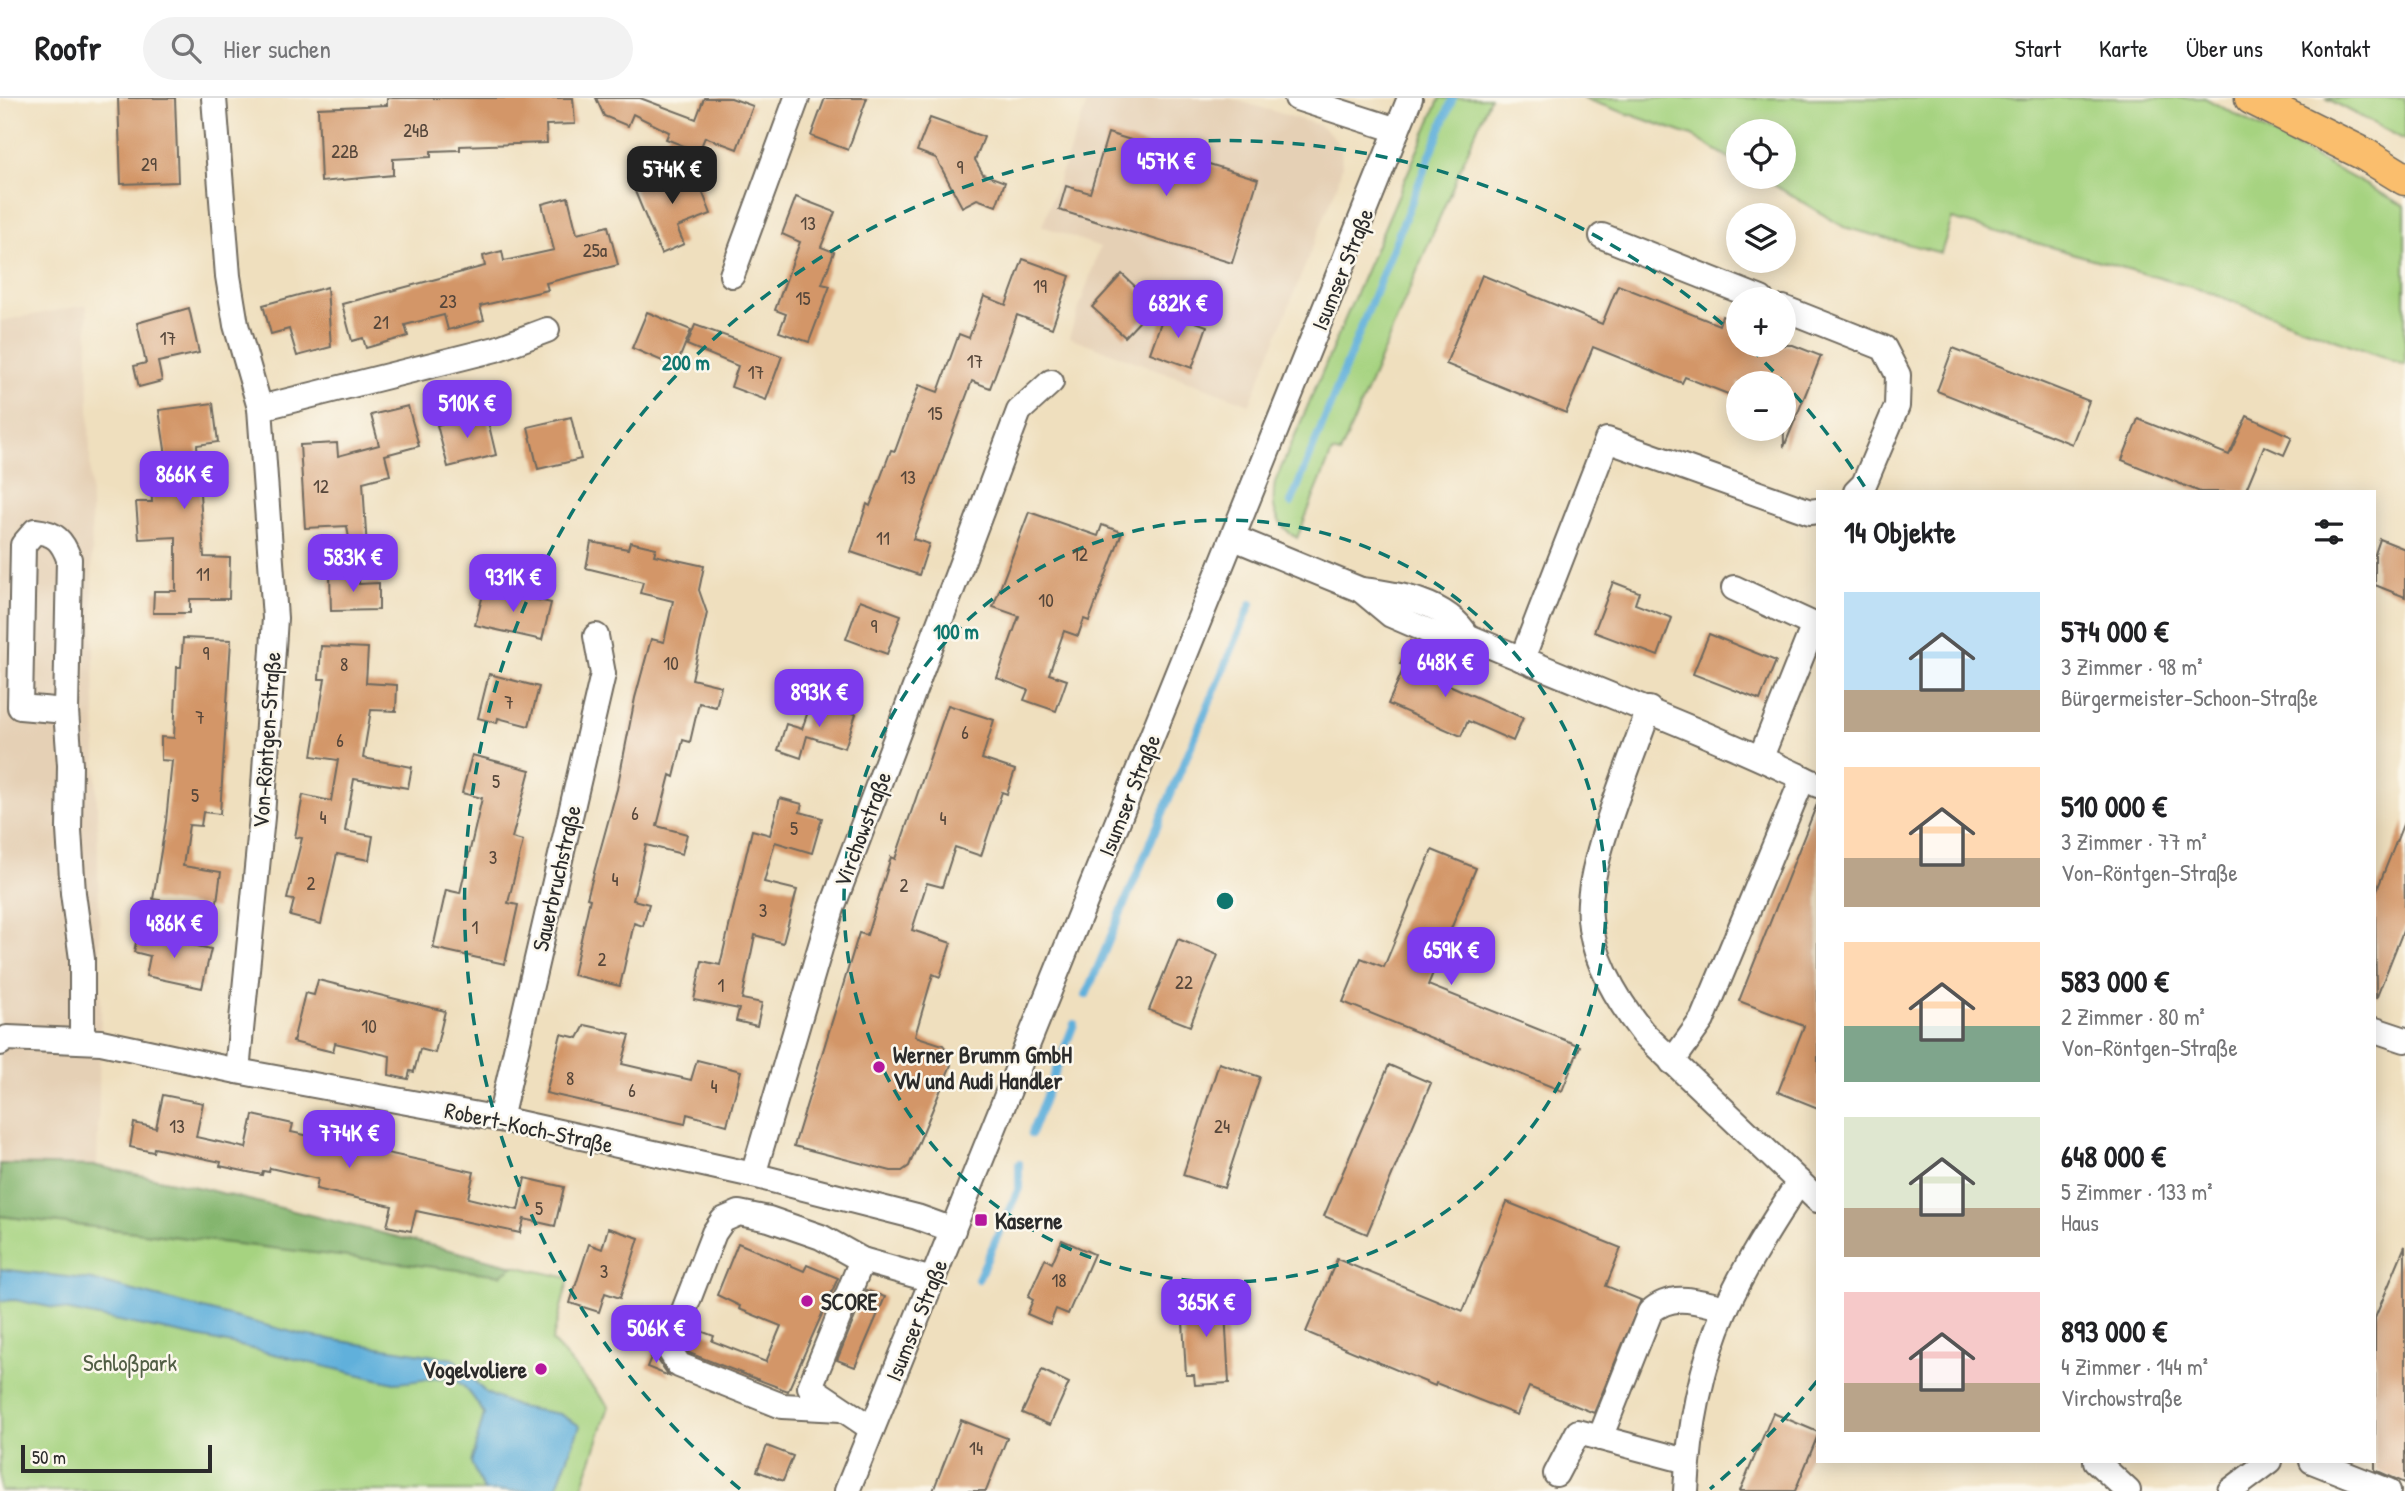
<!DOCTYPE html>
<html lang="de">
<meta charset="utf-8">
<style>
:root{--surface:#fff;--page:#f2f2f2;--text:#202124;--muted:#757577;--line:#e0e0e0;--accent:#7c3aed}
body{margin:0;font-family:"Patrick Hand",sans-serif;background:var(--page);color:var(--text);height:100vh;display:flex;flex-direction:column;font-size:26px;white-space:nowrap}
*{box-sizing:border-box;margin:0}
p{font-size:23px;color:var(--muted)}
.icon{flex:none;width:38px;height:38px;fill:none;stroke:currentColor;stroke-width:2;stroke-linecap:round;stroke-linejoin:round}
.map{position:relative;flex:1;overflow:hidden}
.side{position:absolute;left:1816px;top:392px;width:560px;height:973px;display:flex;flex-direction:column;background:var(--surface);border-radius:0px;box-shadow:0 4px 18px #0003}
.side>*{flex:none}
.tools{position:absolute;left:1726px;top:21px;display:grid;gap:14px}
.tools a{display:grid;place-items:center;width:70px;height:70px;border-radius:50%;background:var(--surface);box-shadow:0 4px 18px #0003;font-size:35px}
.scale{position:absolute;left:21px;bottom:18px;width:191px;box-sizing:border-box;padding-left:7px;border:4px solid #2b2b2b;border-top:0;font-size:19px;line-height:24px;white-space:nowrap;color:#2b2b2b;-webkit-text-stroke:5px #fbf7ec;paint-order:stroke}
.price{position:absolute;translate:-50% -60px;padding:0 16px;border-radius:14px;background:var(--accent);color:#fff;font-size:23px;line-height:46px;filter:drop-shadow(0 2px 4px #0008)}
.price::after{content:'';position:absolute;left:50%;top:42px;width:21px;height:16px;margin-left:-10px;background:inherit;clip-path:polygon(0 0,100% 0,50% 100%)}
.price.selected{background:#222;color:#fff}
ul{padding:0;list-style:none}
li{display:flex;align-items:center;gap:21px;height:175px;padding:0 28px}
li span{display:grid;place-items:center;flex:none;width:196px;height:140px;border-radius:0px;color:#555}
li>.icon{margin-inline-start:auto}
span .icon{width:84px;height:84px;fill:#fffc;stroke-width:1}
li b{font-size:30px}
h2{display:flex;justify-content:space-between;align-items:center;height:84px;padding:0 28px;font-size:30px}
header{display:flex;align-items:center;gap:42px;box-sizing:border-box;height:98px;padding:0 35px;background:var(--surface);border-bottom:2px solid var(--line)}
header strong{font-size:33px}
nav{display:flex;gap:38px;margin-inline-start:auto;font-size:24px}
.search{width:490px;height:63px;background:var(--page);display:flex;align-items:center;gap:18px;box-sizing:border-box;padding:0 24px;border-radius:38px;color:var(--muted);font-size:26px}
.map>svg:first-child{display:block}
.built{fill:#e5d0b5}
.green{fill:#a6d380;stroke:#687f56;stroke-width:2}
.forest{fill:#84b56e;stroke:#58704c;stroke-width:2}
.water{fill:#60b0db;stroke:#466e83;stroke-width:2}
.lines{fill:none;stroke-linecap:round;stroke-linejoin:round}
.stream{stroke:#60b0db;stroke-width:8}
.building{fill:#d39668}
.minor-casing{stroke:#706a5e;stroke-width:28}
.major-casing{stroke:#706a5e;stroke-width:35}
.minor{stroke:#fff;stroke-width:24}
.major{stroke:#fabe6d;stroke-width:32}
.ring{fill:none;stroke:#0f766e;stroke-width:3.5;stroke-dasharray:12 9}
.poi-dot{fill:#b5179e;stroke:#fbf7ec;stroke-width:2.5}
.labels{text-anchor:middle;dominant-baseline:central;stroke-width:5;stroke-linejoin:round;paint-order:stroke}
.number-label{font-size:19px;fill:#55463a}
.street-label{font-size:23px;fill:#2b2b2b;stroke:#fbf7ec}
.poi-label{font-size:23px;font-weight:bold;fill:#2b2b2b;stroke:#fbf7ec;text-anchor:start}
.park-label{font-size:23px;fill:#505d44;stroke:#fbf7ec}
.centre{fill:#0f766e;stroke:#fbf7ec;stroke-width:3.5}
.ring-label{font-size:21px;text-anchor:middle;font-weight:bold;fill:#0f766e;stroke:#fbf7ec;stroke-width:5;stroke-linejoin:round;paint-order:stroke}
</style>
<header>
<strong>Roofr</strong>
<div class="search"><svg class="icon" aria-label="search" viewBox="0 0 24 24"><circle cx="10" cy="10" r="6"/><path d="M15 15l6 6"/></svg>Hier suchen</div>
<nav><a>Start</a><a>Karte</a><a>Über uns</a><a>Kontakt</a></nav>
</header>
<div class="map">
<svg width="2405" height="1393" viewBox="0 0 2405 1393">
<rect width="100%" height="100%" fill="#fbf7ec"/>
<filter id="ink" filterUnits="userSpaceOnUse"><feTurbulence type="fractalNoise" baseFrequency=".0143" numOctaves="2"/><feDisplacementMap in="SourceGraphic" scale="14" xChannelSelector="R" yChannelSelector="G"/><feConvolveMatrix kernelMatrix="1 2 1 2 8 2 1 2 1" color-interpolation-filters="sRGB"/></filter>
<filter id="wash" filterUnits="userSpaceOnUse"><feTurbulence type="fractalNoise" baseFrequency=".00686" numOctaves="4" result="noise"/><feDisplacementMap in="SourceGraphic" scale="28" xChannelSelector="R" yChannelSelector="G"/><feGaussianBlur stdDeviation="1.57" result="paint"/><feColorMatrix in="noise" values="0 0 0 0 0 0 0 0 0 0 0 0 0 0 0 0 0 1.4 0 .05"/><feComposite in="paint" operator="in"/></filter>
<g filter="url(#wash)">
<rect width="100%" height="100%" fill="#efdfbe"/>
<g class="built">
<polygon points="1089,0 1229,0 1319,27 1333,38 1341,51 1342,68 1338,85 1250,306 1069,239 1100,149 1042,128"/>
<polygon points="87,207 101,912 97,1068 0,1066 0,223"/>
</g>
<g class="green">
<path d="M1440,0H1490L1340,356L1332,354L1297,440C1274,426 1271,409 1275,384Z"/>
<polygon points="1582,0 2205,0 2405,108 2405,267 2205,193 1952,121 1941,155 1844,129 1761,79 1783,79 1783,33 1738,33 1738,65 1692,38"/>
<polygon points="2326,0 2405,0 2405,42"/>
<polygon points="0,1118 501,1176 514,1168 569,1180 552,1243 609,1308 581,1393 0,1393"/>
</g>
<polygon class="forest" points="0,1066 97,1068 201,1090 514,1168 501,1177 0,1118"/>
<path class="water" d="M0,1171L92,1182L303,1237L454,1261L486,1295L518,1309L560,1316L580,1328L555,1393H484L471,1365L484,1316C453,1263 445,1283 394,1285L232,1246L15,1202L0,1203Z"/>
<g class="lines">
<g class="stream">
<polyline points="1291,405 1453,0"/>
<polyline points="1086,897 1251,506"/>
<polyline points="1031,1036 1074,926"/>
<polyline points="978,1181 1019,1090 1019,1066"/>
</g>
</g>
<g id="blocks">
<g class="building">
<polygon points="118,0 175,0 178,84 121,86"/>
<polygon points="387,0 573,0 575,26 546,27 547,45 460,48 460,52 431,53 431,59 393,61 393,77 321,84 318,10 387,7"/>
<polygon points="596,0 640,0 696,21 704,0 731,0 753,8 737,51 705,39 699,54 666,41 669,34 633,16 628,28 604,18"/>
<polygon points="825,0 867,0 848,52 811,38"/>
<polygon points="930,20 984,39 975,62 983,76 1005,84 996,108 977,101 962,109 936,60 917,53"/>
<polygon points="1108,35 1258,81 1232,165 1059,112 1066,88 1090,95"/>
<polygon points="692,67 711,116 677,129 684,146 661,156 634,91"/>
<polygon points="568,99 577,136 608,128 618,167 546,185 548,192 480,208 484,222 448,232 444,217 405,227 408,238 366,250 363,240 352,243 342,206 485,168 483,158 502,153 504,163 554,152 542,106"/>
<polygon points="796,99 835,114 821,149 834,154 822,186 830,188 809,244 779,234 786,216 775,212 800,144 782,136"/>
<polygon points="1023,161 1070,178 1052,230 1017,217 990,290 972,283 913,441 929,446 919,477 851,454 867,406 870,408 891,352 895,353 919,287 938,294 959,236 969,240 984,198 1006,207"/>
<polygon points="1122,176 1155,207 1125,239 1092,209"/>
<polygon points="1482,177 1602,226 1618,187 1719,227 1722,218 1738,224 1738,247 1793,247 1821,258 1784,349 1783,285 1738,285 1738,300 1685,279 1682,285 1593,249 1566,315 1446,266"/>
<polygon points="327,189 331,249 297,258 289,231 271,236 263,207"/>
<polygon points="189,210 199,255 158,264 162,283 139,289 134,268 146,265 137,225"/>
<polygon points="1165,213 1207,228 1192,270 1150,255"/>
<polygon points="647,214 691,232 676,269 632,250"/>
<polygon points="695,227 782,258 766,302 731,289 738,268 687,247"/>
<polygon points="1953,250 2089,303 2072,346 1937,293"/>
<polygon points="213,305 218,344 197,347 204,459 230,460 229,501 190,501 190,515 153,515 154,493 176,493 176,439 139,441 136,404 152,404 151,385 170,384 159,312"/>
<polygon points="408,308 419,348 385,357 390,377 363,384 368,469 354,471 347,428 305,430 300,347 337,345 338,358 379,347 371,317"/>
<polygon points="486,315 496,357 448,369 437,327"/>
<polygon points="2247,318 2292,339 2284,357 2264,348 2245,394 2200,394 2122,362 2138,321 2229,357"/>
<polygon points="571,319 581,361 538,371 528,329"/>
<polygon points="1029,414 1098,438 1102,427 1122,434 1089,523 1084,521 1078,538 1064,533 1049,576 1067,582 1056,613 1024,602 1028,592 997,580 1019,518 993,509"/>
<polygon points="2380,441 2405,451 2405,499 2375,487 2375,456"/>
<polygon points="591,444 628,451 630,444 656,450 654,457 704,468 699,492 707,515 692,581 721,588 716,609 699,605 690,644 683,642 674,679 670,677 657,728 687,736 682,756 646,747 633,802 649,806 643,828 634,825 620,888 573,877 590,801 587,800 617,691 635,600 651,541 664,544 673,503 640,495 643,484 586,470"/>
<polygon points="359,475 359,486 379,485 379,512 331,513 330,476"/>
<polygon points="1613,484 1639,494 1635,506 1672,520 1658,558 1594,534"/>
<polygon points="485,489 551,505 542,542 475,527"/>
<polygon points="860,502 901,517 887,556 846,541"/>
<polygon points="1709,536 1776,563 1760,602 1693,576"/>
<polygon points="183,540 231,542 220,716 203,714 201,728 189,727 183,768 221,774 216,811 153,801 166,723 172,663 161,662 161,639 174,640 177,569 181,569"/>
<polygon points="1410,543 1439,555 1429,578 1523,620 1513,643 1468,623 1461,638 1388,606 1405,567 1400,566"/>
<polygon points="321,548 368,550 366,585 397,587 396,613 371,612 363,660 412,669 408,690 354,681 345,733 373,738 369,762 337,756 321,826 290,818 294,802 287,801 302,740 295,739 303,697 331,703 338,662 312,658 325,581 319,581"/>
<polygon points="489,576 539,589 529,628 498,620 497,625 478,620"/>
<polygon points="812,602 856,616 845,650 807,638 801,660 778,652 786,626 802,631"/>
<polygon points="948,607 994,622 982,661 1015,672 1007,696 1002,694 981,758 955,749 942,789 927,785 912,832 951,845 940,879 933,876 915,938 943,947 950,956 951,967 909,1068 902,1073 891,1073 794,1048 859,835 867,837 891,759 895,761"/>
<polygon points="472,657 530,672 512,740 523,743 508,805 518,807 505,866 433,850 446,792 460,795 482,700 462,695"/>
<polygon points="780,700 802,706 800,714 822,720 812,755 775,744 764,784 797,792 783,845 755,837 742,901 762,905 757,928 736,923 739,911 694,902 702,863 720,867 752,732 770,737"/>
<polygon points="1817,706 1818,706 1818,1010 1778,994 1804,928 1739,903"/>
<polygon points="2404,724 2405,828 2376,901 2375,797"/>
<polygon points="1432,752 1476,770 1428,887 1580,948 1562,993 1343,904 1361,860 1384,869"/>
<polygon points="138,835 211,851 202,890 146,878 150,858 134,854"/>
<polygon points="1178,841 1218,857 1190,928 1149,912"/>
<polygon points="318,882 445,913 435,955 420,951 414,974 410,973 408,981 389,977 390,958 335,945 333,954 293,944 305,895 314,897"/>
<polygon points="585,927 630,937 622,966 691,982 697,962 741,973 727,1027 687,1016 685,1026 546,995 561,936 578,940"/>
<polygon points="1219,965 1260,979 1224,1090 1183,1077"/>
<polygon points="1389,967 1431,985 1367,1136 1324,1118"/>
<polygon points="163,997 203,1005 196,1039 246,1050 253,1017 293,1026 291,1034 474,1074 468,1100 518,1112 525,1080 564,1089 555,1128 524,1121 520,1135 416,1113 411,1133 387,1128 392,1108 316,1091 318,1081 270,1070 269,1074 263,1073 262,1077 220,1068 221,1064 154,1050 153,1054 130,1049 134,1025 156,1030"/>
<polygon points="1507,1104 1621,1150 1606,1188 1641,1202 1594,1315 1529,1289 1517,1317 1436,1285 1435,1288 1306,1234 1337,1161 1463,1213"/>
<polygon points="608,1130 639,1140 620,1200 605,1195 599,1214 570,1205 589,1146 602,1151"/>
<polygon points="1062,1142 1094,1156 1068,1216 1056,1211 1050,1226 1027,1216 1033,1202 1028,1199 1045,1161 1052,1165"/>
<polygon points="738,1145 804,1173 807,1167 838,1180 788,1293 689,1255 686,1249 693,1230 714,1238 712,1243 766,1264 781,1228 739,1211 740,1208 717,1197"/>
<polygon points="2405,1148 2405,1385 2375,1372 2375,1220"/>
<polygon points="866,1192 885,1199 855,1269 837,1262"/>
<polygon points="1224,1195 1229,1285 1195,1287 1194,1277 1186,1277 1182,1206 1190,1206 1190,1197"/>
<polygon points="654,1252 656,1259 669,1278 647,1269"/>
<polygon points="1042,1272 1069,1285 1050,1327 1022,1315"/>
<polygon points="1773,1315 1818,1334 1818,1337 1795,1393 1740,1393"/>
<polygon points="961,1322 1007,1340 986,1393 933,1393"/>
<polygon points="767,1348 793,1358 783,1383 757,1373"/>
</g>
</g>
</g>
<g filter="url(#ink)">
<use href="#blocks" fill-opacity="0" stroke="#706a5e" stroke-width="2"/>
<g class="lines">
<g class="minor-casing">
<g id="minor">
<polyline points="214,0 228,178 236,227 260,310 275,520 262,719 237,973"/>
<polyline points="1297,0 1397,32"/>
<polyline points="1602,138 1761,201"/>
<polyline points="732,177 797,0"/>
<polyline points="1783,210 1884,250 1898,277 1897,308 1864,386 1856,394"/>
<polyline points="260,310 496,251 547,232"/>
<path d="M1234,440L1361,492L1391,517L1449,542L1467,538C1584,588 1703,632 1818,687"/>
<polyline points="1734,490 1814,527 1761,659"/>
<path d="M1361,492C1398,496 1447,504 1467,538"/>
<polyline points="1522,561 1607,342 1810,414 1818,413"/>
<path d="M1649,611C1631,664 1585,768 1590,821C1593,863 1618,903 1643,935L1818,1102"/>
<path d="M66,613L20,609L23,447L35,433C55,435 62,442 69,461L66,613L70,667L69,732L73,795L82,861V942"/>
<polyline points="2375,932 2405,942"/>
<polyline points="0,945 7,940 101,944 237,973 500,1021 753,1077 917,1119 953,1132"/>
<polyline points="1672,964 1702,922 1803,680"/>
<polyline points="500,1021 603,576 596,538"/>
<polyline points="753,1077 832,810 1019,313 1051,284"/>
<polyline points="862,1162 810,1289 871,1330"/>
<polyline points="841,1311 782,1308 679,1267 669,1251 714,1135 723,1122 739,1115 769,1121 821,1139 862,1162 932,1182"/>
<path d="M1600,1340L1650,1214C1673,1193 1698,1204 1726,1210"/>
<polyline points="2096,1363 2128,1393"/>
<polyline points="2312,1363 2388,1393"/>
<polyline points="1556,1376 1578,1334 1687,1363"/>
<polyline points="847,1393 1410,0"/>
<path d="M1686,1393C1689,1333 1701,1265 1726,1210C1746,1166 1773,1124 1799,1084"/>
<polyline points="2230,1393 2270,1363"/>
</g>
</g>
<g class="major-casing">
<polyline id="major" points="2251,0 2364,56 2405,81"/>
</g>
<use href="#minor" class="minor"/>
<use href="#major" class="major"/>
</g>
</g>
<g class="ring">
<circle cx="1225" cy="803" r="381"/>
<path d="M1817 1283A762 762 0 0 1 1710 1391M740 1391A762 762 0 1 1 1735 237M1750 250A762 762 0 0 1 1868 394"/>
</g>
<g class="poi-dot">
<circle cx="879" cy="969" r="7"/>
<rect x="974" y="1115" width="14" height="14" rx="3.5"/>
<circle cx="807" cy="1203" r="7"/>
<circle cx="541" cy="1271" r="7"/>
</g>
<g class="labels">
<g class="number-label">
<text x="416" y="32">24B</text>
<text x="345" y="53">22B</text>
<text x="149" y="66">29</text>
<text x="960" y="69">9</text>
<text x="808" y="125">13</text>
<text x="595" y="152">25a</text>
<text x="1040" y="188">19</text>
<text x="803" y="200">15</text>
<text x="448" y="203">23</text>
<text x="381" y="224">21</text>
<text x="168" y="240">17</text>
<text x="975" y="263">17</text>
<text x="756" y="274">17</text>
<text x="935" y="315">15</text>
<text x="908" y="379">13</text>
<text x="321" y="388">12</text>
<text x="883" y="440">11</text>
<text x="1080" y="456">12</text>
<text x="203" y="476">11</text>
<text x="1046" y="502">10</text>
<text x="874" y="528">9</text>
<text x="206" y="555">9</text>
<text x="671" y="565">10</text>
<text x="344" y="566">8</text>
<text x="509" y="604">7</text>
<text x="200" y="619">7</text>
<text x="965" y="634">6</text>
<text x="340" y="642">6</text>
<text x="496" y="683">5</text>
<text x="195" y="697">5</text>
<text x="635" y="715">6</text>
<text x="323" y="719">4</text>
<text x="943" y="720">4</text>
<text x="794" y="730">5</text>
<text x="493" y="759">3</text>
<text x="615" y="781">4</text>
<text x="311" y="785">2</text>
<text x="904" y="787">2</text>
<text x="763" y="812">3</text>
<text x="475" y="829">1</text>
<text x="602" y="861">2</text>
<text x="1184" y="884">22</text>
<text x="721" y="887">1</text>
<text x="369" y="928">10</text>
<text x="570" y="980">8</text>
<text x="714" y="988">4</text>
<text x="632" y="992">6</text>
<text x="177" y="1028">13</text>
<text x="1222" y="1028">24</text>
<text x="539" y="1110">5</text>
<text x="604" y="1173">3</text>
<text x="1059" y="1182">18</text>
<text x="976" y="1350">14</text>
</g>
<g class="street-label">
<text transform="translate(1342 171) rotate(-68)">Isumser Straße</text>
<text transform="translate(266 642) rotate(-86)">Von-Röntgen-Straße</text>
<text transform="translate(1129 697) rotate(-68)">Isumser Straße</text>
<text transform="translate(862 731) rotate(-69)">Virchowstraße</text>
<text transform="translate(556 780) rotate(-77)">Sauerbruchstraße</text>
<text transform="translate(529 1029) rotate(12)">Robert-Koch-Straße</text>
<text transform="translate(916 1222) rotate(-68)">Isumser Straße</text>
</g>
<g class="poi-label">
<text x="893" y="956">Werner Brumm GmbH<tspan x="893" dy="26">VW und Audi Handler</tspan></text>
<text x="995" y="1122">Kaserne</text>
<text x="821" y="1203">SCORE</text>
<text x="527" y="1271" text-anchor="end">Vogelvoliere</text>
</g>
<g class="park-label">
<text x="130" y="1264">Schloßpark</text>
</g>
</g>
<circle cx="1225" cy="803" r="10" class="centre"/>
<g class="ring-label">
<text x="686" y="272">200 m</text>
<text x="956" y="541">100 m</text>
</g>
</svg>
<div class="tools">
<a><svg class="icon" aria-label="locate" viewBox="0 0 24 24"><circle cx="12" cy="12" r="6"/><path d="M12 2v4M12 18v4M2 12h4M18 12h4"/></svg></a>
<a><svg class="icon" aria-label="layers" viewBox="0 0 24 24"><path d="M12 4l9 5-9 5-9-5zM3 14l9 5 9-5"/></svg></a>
<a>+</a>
<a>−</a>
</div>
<div class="scale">50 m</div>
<b class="price" style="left:1166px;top:100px">457K €</b>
<b class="price selected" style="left:672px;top:108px">574K €</b>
<b class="price" style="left:1178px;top:242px">682K €</b>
<b class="price" style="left:467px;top:342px">510K €</b>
<b class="price" style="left:184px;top:413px">866K €</b>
<b class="price" style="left:353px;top:496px">583K €</b>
<b class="price" style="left:513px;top:516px">931K €</b>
<b class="price" style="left:1445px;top:601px">648K €</b>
<b class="price" style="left:819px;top:631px">893K €</b>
<b class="price" style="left:174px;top:862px">486K €</b>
<b class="price" style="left:1451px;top:889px">659K €</b>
<b class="price" style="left:349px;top:1072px">774K €</b>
<b class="price" style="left:1206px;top:1241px">365K €</b>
<b class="price" style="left:656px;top:1267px">506K €</b>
<section class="side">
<h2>14 Objekte<svg class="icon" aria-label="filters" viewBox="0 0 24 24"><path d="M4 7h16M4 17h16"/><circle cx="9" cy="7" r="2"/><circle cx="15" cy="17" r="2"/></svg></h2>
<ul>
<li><span style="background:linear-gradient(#bfe0f5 70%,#b9a48a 0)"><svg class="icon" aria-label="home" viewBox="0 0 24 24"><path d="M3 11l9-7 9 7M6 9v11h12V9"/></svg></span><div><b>574 000 €</b><p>3 Zimmer · 98 m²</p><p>Bürgermeister-Schoon-Straße</p></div></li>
<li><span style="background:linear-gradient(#ffd9b3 65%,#b9a48a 0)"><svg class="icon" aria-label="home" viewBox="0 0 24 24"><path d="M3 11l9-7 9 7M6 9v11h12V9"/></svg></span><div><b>510 000 €</b><p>3 Zimmer · 77 m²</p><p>Von-Röntgen-Straße</p></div></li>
<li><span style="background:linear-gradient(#ffd9b3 60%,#7fa58c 0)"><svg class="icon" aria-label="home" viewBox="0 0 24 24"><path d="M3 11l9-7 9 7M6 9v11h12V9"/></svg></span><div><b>583 000 €</b><p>2 Zimmer · 80 m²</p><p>Von-Röntgen-Straße</p></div></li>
<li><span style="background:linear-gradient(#dfe7d0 65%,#b9a48a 0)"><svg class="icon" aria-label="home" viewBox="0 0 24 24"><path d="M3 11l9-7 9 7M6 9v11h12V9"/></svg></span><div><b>648 000 €</b><p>5 Zimmer · 133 m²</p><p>Haus</p></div></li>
<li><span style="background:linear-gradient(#f6c9c9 65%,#b9a48a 0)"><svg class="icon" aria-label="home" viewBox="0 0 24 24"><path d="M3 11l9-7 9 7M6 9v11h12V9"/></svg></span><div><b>893 000 €</b><p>4 Zimmer · 144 m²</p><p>Virchowstraße</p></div></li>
</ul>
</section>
</div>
